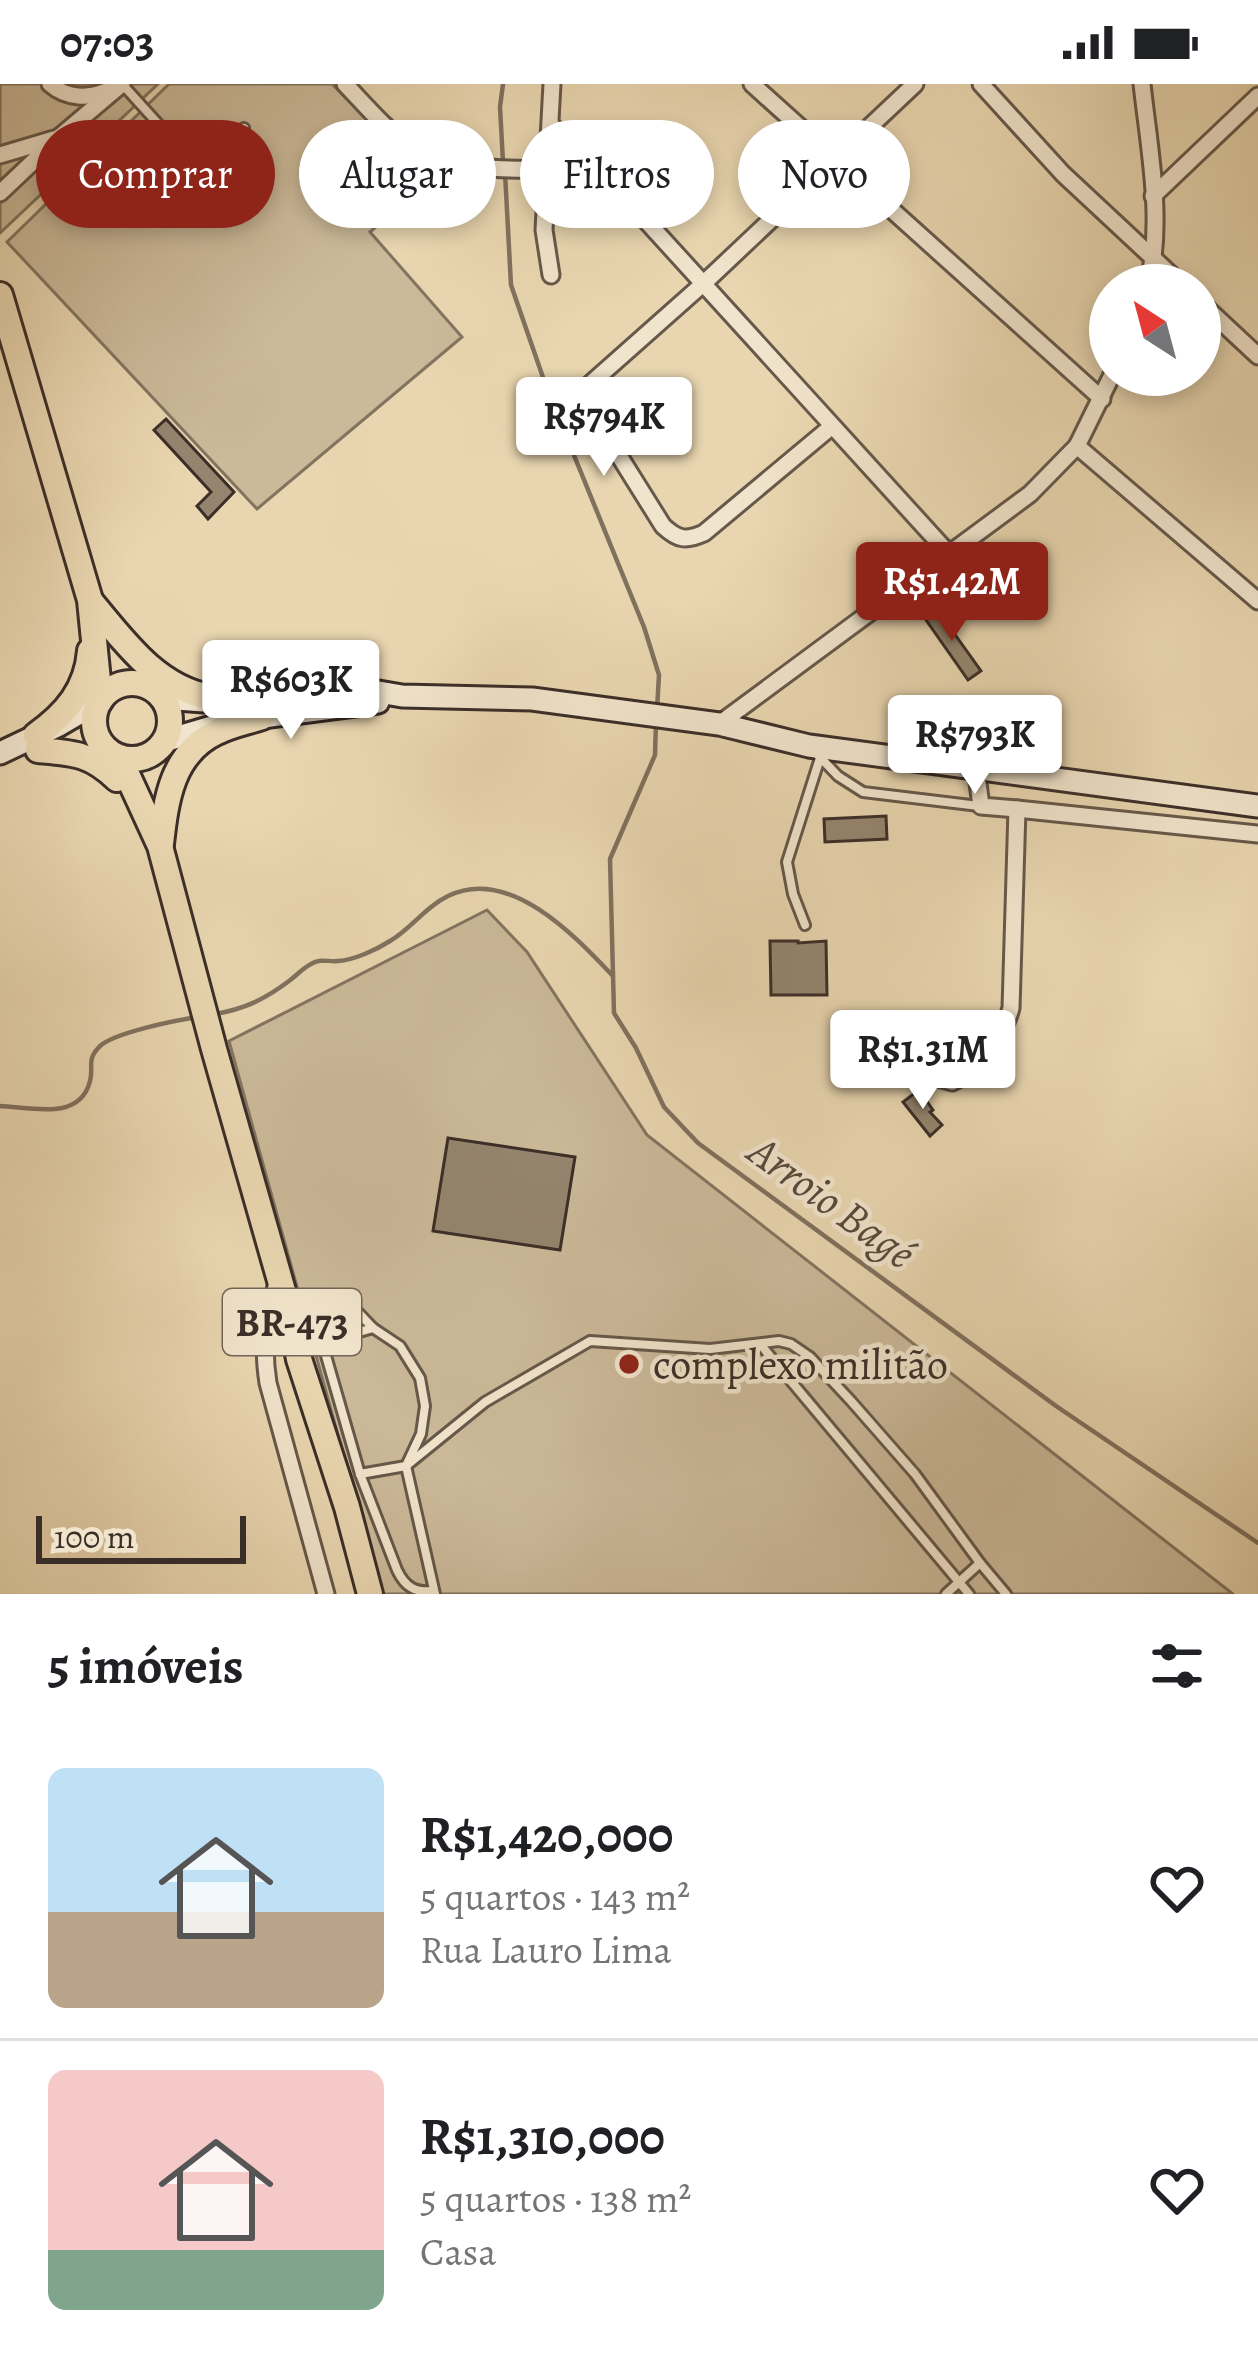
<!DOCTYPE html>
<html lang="pt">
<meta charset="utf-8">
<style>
:root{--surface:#fff;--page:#f2f2f2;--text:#202124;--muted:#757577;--line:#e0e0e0;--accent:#8f2418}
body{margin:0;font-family:Alegreya,serif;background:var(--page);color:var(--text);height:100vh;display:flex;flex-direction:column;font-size:45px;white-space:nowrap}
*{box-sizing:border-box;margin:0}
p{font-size:39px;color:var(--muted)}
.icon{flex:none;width:66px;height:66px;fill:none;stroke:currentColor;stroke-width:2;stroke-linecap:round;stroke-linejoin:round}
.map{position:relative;height:1510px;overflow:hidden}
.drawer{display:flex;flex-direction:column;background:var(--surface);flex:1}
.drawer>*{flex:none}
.top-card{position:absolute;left:36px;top:36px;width:1188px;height:108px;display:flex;gap:24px}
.needle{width:78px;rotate:324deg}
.tools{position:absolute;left:1089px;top:180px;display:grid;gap:24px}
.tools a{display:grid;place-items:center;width:132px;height:132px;border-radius:50%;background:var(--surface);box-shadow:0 6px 18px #0003;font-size:60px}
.scale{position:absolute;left:36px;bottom:30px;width:210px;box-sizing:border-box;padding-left:12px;border:6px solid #3b2e28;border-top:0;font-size:33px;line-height:42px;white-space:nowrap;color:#3b2e28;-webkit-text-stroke:9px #f1e4cc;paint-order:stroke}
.price{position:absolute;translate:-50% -102px;padding:0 27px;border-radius:12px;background:#fff;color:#222;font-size:39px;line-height:78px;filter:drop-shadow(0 3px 6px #0008)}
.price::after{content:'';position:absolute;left:50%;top:72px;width:36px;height:27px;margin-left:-18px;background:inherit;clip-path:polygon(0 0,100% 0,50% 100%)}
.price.selected{background:var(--accent);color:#fff}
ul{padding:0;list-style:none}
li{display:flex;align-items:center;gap:36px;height:300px;padding:0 48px}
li+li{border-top:3px solid var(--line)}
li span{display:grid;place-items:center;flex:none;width:336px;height:240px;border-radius:18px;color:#555}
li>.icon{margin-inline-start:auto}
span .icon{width:144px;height:144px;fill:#fffc;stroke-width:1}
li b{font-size:51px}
h2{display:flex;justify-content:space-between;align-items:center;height:144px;padding:0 48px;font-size:51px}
.tag{padding:0 42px;border-radius:54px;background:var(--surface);box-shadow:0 6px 18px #0003;font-size:42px;line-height:108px}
.tag.selected{background:var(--accent);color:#fff}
.status{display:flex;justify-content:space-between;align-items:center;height:84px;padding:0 60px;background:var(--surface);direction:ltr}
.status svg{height:33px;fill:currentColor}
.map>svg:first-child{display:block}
.green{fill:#cbb999;stroke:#837460;stroke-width:3}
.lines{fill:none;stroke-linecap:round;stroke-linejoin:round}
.stream{stroke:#80715e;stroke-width:4.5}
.building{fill:#95856f;stroke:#3b2e28;stroke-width:3}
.lane-casing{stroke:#66584a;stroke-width:14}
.street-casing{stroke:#66584a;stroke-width:21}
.secondary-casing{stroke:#3b2e28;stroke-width:27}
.primary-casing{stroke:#3b2e28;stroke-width:30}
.path{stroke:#3b2e28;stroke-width:3;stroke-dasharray:3 6;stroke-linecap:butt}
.lane{stroke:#f1e4cc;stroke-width:8}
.street{stroke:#f1e4cc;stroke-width:15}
.secondary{stroke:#f1e4cc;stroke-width:21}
.primary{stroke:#e9d6b0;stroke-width:24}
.poi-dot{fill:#8f2418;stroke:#f1e4cc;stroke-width:4.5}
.labels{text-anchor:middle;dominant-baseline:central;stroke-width:9;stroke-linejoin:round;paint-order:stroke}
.shield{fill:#f1e4cc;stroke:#726559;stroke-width:3}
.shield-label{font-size:39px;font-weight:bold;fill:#3b2e28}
.poi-label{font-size:42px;fill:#3b2e28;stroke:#f1e4cc;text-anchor:start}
.water-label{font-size:45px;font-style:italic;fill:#584a3e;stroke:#f1e4cc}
</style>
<div class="status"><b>07:03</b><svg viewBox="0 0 49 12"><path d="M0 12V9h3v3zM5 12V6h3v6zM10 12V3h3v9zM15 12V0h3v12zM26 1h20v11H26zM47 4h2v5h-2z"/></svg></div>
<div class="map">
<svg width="1258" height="1510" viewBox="0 0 1258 1510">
<rect width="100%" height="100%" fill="#e9d6b0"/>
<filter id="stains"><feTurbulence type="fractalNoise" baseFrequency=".00167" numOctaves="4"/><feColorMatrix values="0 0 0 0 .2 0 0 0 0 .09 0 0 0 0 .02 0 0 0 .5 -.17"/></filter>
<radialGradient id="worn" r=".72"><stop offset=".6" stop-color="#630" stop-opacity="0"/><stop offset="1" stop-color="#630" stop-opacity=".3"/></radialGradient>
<g class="green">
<polygon points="0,0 158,0 0,149"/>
<polygon points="169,0 332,0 428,97 370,148 462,253 257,425 7,158"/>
<polygon points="487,826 527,868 647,1051 1233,1510 382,1510 229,957"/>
</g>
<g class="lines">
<g class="stream">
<polyline points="503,0 500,23 503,78"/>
<polyline points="505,89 511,201 547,305 644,543 659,591 657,626"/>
<polyline points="656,637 655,671 610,775 614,929 636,964 664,1023 698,1059 1056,1322 1258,1459"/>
<path d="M215,930C245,925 265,915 289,897C297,891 303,884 311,880C321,874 327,878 338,877C354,876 376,866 390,857C411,845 425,823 448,812C509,782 574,851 612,891"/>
<path d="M0,1022C30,1023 80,1038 90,997C94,982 86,977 99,963C112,949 177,936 198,933"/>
</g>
</g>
<g class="building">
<polygon points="166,335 234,408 208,435 197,422 211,408 154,346"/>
<polygon points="936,524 981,587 968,596 924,533"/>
<polygon points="886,732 887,755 825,758 824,735"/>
<polygon points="770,857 798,857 798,859 826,857 827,911 771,911"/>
<polygon points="919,1006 933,1026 930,1028 942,1041 930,1052 903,1018"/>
<polygon points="448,1054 575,1073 560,1166 433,1147"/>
</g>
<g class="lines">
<g class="lane-casing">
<g id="lane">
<polyline points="123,1 238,128"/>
<polyline points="154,125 244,44"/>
<polyline points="817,670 838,692 863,708 979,722"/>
<polyline points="805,841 793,810 787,778 820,674"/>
<polyline points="352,1222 373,1244 400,1262 420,1294 425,1322 421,1350 406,1382 435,1510"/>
<path d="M314,1230L360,1390L397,1486C405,1503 415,1509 434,1507"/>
<polyline points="760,1260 969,1510"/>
<polyline points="304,1264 373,1244"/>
<polyline points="360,1390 406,1382 485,1318 590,1257 710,1265 779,1257 791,1260 810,1273 851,1317 915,1390 980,1479 946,1510"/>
<polyline points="980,1479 1006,1510"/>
</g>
</g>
<g class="street-casing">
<g id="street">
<path d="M50,0C67,15 89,15 109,6"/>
<path d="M345,0C366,22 388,48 413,65C452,92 551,84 599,86"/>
<polyline points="752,0 1102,315"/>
<polyline points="981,0 1063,90 1182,201"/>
<path d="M1142,0C1149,64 1164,138 1148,201"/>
<polyline points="552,42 629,118 950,471"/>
<polyline points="0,71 54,55"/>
<polyline points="0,109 57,55 122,0"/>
<polyline points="545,110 607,94"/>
<polyline points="1153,112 1258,12"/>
<polyline points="551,191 544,146 552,0"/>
<polyline points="1200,218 1258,272"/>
<path d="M831,343L704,449C686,457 678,456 663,442L603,346L589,301L704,199L915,0"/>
<polyline points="1077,362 1258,517"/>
<polyline points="719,640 1030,410 1077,362 1112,291"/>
<polyline points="1017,725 1258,750"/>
<path d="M938,994L952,998C978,987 1004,951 1011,924L1017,725L981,722L976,684"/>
<path d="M277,1199C266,1237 262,1260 268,1299L326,1510"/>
</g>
</g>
<g class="secondary-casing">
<g id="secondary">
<polyline points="163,614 204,617"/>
<polyline points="242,614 373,607 402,612 532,615 719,640 809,662 1258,722"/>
<polyline points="164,657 232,637 378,618"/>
<polyline points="0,669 59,641 100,617"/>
</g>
</g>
<g class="primary-casing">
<g id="primary">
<polyline points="0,211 90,516 100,617"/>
<path d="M92,519C124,557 156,603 209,613C224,615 241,613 257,614"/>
<circle cx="132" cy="637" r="38"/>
<path d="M36,651C66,630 87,605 90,567"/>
<path d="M38,666C73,669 90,669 117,695"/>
<polyline points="108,667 126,688 160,762 214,965 291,1235 299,1275 347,1423 370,1510"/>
<path d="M161,760C166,715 172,669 217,648C231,641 247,638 262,633"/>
</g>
</g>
<polyline class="path" points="455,96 464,106 478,112"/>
<use href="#lane" class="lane"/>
<use href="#street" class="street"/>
<use href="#secondary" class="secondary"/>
<use href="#primary" class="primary"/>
</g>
<circle class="poi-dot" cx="629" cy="1280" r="12"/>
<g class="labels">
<rect class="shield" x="223" y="1205" width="138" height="66" rx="9"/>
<g class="shield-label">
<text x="292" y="1238">BR-473</text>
</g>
<g class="poi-label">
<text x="653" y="1280">complexo militão</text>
</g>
<g class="water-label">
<text transform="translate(832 1118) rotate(36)">Arroio Bagé</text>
</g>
</g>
<rect width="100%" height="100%" filter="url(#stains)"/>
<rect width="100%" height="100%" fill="url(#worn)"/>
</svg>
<div class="tools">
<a><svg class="needle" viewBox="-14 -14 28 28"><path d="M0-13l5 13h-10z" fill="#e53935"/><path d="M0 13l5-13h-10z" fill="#757577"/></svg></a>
</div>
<div class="scale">100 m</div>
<b class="price" style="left:604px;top:395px">R$794K</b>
<b class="price selected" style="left:952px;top:560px">R$1.42M</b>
<b class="price" style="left:291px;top:658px">R$603K</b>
<b class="price" style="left:975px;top:713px">R$793K</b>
<b class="price" style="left:923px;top:1028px">R$1.31M</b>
<div class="top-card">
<a class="tag selected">Comprar</a>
<a class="tag">Alugar</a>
<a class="tag">Filtros</a>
<a class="tag">Novo</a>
</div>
</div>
<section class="drawer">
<h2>5 imóveis<svg class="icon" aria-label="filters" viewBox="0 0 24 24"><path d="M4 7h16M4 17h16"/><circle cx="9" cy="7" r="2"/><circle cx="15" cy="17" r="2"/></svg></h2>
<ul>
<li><span style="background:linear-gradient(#bfe0f5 60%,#b9a48a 0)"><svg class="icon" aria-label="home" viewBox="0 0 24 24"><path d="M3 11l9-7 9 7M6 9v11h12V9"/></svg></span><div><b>R$1,420,000</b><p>5 quartos · 143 m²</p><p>Rua Lauro Lima</p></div><svg class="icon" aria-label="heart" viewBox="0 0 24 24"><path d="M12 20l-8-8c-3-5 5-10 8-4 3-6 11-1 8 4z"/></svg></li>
<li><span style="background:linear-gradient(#f6c9c9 75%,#7fa58c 0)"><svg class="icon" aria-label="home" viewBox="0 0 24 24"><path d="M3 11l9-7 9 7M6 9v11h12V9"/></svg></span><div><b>R$1,310,000</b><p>5 quartos · 138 m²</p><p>Casa</p></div><svg class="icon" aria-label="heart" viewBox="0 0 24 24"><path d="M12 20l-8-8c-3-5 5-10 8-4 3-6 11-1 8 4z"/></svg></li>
</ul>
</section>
